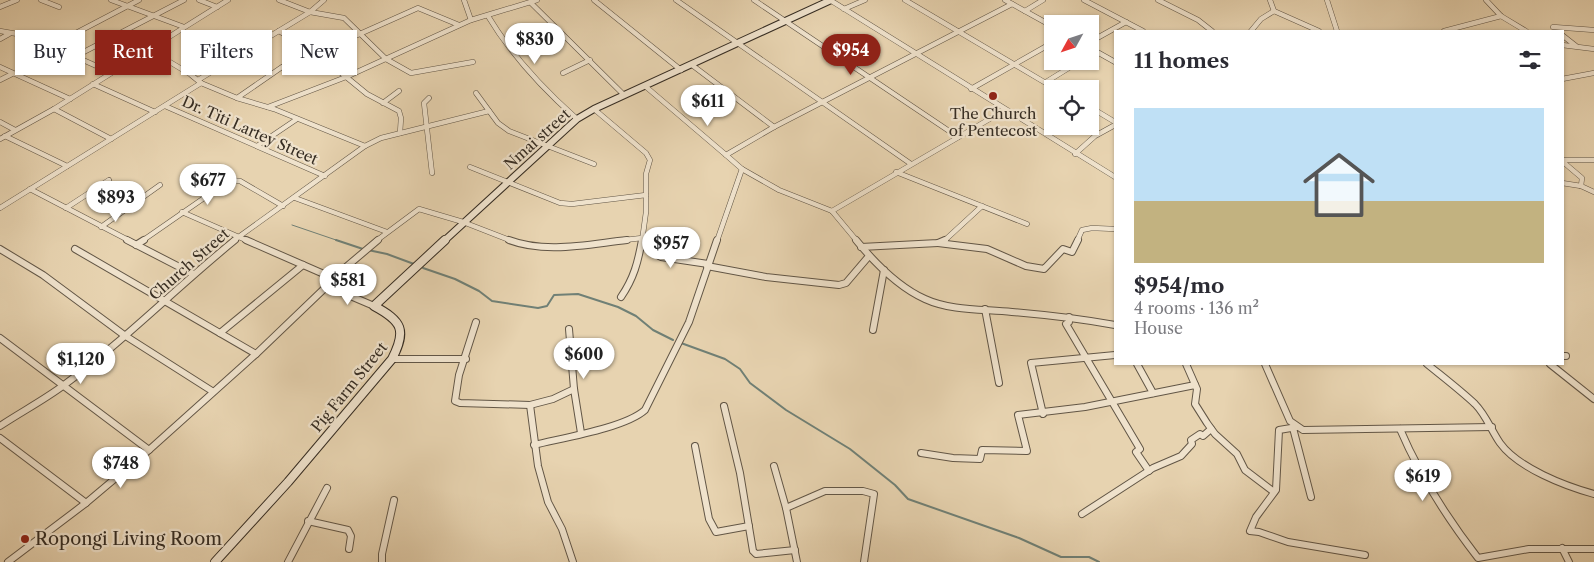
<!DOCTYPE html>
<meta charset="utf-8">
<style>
:root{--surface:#fff;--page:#f2f2f3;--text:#2b2b33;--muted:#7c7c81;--accent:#8f2418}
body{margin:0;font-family:"Libre Caslon Text",serif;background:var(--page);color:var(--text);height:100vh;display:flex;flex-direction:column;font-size:19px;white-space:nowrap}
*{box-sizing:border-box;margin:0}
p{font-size:16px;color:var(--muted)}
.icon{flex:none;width:28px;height:28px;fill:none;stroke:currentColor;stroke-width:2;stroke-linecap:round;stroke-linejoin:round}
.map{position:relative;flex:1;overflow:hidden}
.drawer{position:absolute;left:1114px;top:30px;width:450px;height:335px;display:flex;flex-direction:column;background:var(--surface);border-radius:0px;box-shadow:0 1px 4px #0004}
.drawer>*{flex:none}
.hud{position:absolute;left:15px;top:30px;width:475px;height:45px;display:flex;gap:10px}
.needle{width:32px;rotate:230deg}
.buttons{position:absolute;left:1044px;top:15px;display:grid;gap:10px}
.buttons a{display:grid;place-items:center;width:55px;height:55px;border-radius:0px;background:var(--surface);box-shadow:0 1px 4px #0004;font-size:25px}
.price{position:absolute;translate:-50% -42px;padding:0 11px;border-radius:18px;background:#fff;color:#222;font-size:16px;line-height:32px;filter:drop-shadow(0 1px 2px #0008)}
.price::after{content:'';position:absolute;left:50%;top:30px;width:15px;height:11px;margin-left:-8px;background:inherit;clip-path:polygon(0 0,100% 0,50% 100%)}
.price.selected{background:var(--accent);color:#fff}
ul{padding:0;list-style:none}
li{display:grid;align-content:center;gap:10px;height:265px;padding:0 20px}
li span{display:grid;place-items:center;height:155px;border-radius:0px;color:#555}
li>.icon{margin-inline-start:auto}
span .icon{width:90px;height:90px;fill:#fffc;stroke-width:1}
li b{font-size:21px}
h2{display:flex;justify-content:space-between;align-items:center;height:60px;padding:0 20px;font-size:21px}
.pill{padding:0 18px;border-radius:0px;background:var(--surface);box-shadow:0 1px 4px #0004;font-size:18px;line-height:45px}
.pill.selected{background:var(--accent);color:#fff}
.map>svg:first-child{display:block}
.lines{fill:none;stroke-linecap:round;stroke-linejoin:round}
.stream-far1{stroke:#708076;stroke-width:1}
.stream{stroke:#708076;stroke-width:2}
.street-far1-casing{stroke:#625646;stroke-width:5.5}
.street-casing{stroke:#625646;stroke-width:8}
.secondary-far1-casing{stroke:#362d23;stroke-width:8}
.secondary-casing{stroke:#362d23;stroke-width:10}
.street-far1{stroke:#efe2cc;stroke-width:4.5}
.street{stroke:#efe2cc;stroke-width:6}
.secondary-far1{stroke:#efe2cc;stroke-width:6}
.secondary{stroke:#efe2cc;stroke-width:8}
.poi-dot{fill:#8f2418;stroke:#efe2cc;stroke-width:2}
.labels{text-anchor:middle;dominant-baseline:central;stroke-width:4.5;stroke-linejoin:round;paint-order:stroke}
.poi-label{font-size:15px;fill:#362d23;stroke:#efe2cc}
.street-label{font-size:15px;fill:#362d23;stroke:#efe2cc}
.near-poi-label{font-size:18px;fill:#362d23;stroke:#efe2cc;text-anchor:start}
</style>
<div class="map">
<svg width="1594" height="562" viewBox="0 0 1594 562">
<rect width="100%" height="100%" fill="#e7d3b0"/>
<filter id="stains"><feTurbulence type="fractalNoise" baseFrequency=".004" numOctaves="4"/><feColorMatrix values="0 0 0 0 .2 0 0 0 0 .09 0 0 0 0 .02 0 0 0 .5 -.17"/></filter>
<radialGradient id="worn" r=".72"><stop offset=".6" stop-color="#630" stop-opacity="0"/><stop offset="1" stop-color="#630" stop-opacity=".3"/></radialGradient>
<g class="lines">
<polyline class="stream-far1" points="292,225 339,241"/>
<g class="stream">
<polyline points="336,240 363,249"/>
<polyline points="368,250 387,254 414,264"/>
<polyline points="423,268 455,279 479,291 492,301 538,308 547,306 554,295 578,294 618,307 636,316 653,330 673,340"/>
<polyline points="681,343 725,359 740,369 750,383 786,410 850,449 895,485 908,499 1019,538 1061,557 1089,557 1099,562"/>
</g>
<g class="street-far1-casing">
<g id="street-far1">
<polyline points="41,0 59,7"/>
<polyline points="111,0 184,27"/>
<polyline points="199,0 217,7"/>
<polyline points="279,0 310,12 344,18 386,59 411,73 473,62"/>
<polyline points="464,0 471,20"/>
<polyline points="594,0 681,70"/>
<polyline points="676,0 911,164"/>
<polyline points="754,0 958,137"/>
<polyline points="830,0 1115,177"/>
<polyline points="905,0 1056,89"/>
<polyline points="1005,0 1052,26"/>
<polyline points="1084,0 1143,31"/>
<polyline points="1158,0 1198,20 1212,31"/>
<polyline points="1270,0 1274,11 1319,31"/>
<polyline points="1327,0 1337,31"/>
<polyline points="1486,0 1501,16 1526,31"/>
<polyline points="531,3 624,95"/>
<polyline points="0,7 17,0"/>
<polyline points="844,9 865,0"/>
<polyline points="1025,11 1043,0"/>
<path d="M488,16C512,56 542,88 577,119"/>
<polyline points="1553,27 1594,30"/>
<polyline points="0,31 29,36 110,72"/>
<polyline points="279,31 317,53 367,94 399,111 401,118 400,133"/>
<polyline points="1251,31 1261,19 1274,11"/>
<polyline points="1444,31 1501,16"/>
<polyline points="76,33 139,0"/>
<polyline points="1562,35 1576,46"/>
<polyline points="0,39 9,34"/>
<polyline points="1090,42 1126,22"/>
<polyline points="1562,45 1594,49"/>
<polyline points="1090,48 1115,62"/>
<polyline points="148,49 190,74 201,83 237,98 274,109 365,146"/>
<polyline points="317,53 418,8 459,25"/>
<polyline points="76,56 184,0"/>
<polyline points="692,65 774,127 1012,4"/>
<polyline points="0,67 70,99"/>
<polyline points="563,73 590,60"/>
<polyline points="1562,79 1594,73"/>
<polyline points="0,80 12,74"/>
<polyline points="198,80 310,12 324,0"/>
<polyline points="1046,82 1080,61"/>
<polyline points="93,84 155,112"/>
<polyline points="645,86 726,155 774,127"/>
<polyline points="971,89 1052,43"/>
<polyline points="476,93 498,123 509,131 594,164"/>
<polyline points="237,98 282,67"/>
<polyline points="429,98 424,103 432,173"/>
<polyline points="383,103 399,91"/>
<polyline points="165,106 325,176"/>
<polyline points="268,107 346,77 471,20 537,0"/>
<polyline points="1090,107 1115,122"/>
<polyline points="54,109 111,139"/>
<polyline points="594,109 646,153 650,160 646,174 646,212 642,241"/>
<polyline points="0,122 15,130"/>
<polyline points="5,136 67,166"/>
<polyline points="0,139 54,109 228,0"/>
<polyline points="257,146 297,119"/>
<polyline points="1075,154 1095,136 1115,125"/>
<polyline points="1562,160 1594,160"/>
<polyline points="1562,161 1582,178 1581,186"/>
<polyline points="470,167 560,203 572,204 646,195"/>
<polyline points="742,169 779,190 832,211 857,241"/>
<polyline points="896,172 1027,224"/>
<polyline points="1562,183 1581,186 1594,192"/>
<polyline points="30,189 130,241"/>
<polyline points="295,198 387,232"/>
<polyline points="0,208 201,83"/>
<polyline points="66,208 109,180"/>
<polyline points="832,211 1005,110"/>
<polyline points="182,212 248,241"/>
<polyline points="101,227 160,185"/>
<polyline points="142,241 230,180 240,181 283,206"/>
<polyline points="233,241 365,146 381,138 489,111"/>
<polyline points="376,241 419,209 463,222 512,241"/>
<polyline points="616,241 642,238"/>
<polyline points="717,241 742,169 726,155"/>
<polyline points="944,241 982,206"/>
<polyline points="1077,241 1082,230 1092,228 1115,229"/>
</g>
</g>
<g class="street-casing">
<g id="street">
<polyline points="127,240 193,274"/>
<polyline points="246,240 333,278"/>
<path d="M509,240C546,254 589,244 627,240"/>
<path d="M856,240C874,262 898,287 925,299C951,311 984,309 1012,312C1047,315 1081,319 1115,325"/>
<polyline points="938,243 987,249 1026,266 1044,269 1063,249 1072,252 1078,240"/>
<polyline points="136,245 144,240"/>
<polyline points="861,247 938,243 945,240"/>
<polyline points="0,249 43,275 124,335 212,391"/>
<polyline points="75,249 256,354"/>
<polyline points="659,251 659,256 661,257 708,264"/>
<polyline points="707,266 766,277 839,285 846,283 869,256"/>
<polyline points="327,286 333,278 378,240"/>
<path d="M621,297C634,278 638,262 642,240"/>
<polyline points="985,309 999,383"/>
<polyline points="1069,317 1069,322 1066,324 1140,449 1136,452 1149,471"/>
<polyline points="476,322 459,375 455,401 460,403 530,405 553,399 574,389"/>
<polyline points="569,329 574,389 581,433"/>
<polyline points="873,330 884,270"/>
<polyline points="220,333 303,265"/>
<polyline points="0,338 149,450"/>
<polyline points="1562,356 1566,356"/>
<polyline points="392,359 466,359"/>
<polyline points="1137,364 1153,393"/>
<polyline points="1186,364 1197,389 1195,404 1207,423 1215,434 1237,454 1245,470 1274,492"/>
<polyline points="1265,364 1290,421 1303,430 1492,427"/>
<path d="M1427,364C1443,377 1460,390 1475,404C1486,415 1491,430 1500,443C1518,468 1565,486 1594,494"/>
<polyline points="1550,364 1594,399"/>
<polyline points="530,405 538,466 548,502 562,529 573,562"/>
<polyline points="724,406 740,473 753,551 756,554 795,550"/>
<polyline points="1043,414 1031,363 1115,355"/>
<path d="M0,426C21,412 44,400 64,385C124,341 177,287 235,240"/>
<polyline points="1297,427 1279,430 1276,490 1256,517 1250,531 1259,532 1288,542 1365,555"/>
<polyline points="1293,428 1311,497"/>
<path d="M1400,429C1420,476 1447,518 1478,558L1529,549H1594"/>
<polyline points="0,438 86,503"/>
<path d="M534,445C562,438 625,428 645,410L689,322L717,240"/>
<polyline points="695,446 709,519 716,532 749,526"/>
<polyline points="921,453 953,458 980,459 982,450 1027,451 1018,415 1085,407 1195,385"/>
<polyline points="774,466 786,508 797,562"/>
<polyline points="786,508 825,491 863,491 874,494 864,562"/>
<polyline points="1082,514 1153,468 1181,456 1192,444 1191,440 1200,434 1203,436 1211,429"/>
<polyline points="308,521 348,530 351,536 349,549"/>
<polyline points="1562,548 1569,562"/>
<polyline points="8,562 86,503 149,450 256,354 327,286 374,306"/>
<polyline points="288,562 327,488"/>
<polyline points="382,562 382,554 394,500"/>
</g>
</g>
<g class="secondary-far1-casing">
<polyline id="secondary-far1" points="444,241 577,119 594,109 831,0"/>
</g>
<g class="secondary-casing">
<path id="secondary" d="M215,562L288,482L392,359C407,330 402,321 374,306L445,240"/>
</g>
<use href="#street-far1" class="street-far1"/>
<use href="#street" class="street"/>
<use href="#secondary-far1" class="secondary-far1"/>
<use href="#secondary" class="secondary"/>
</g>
<g class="poi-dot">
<circle cx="993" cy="96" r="5"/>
<circle cx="25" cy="539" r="5"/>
</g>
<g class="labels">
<g class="poi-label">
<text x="993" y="113">The Church<tspan x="993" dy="17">of Pentecost</tspan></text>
</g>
<g class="street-label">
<text transform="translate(250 130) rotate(24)">Dr. Titi Lartey Street</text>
<text transform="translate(537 139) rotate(-42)">Nmai street</text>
<text transform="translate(189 264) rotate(-41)">Church Street</text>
<text transform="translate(349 387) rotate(-51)">Pig Farm Street</text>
</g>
<g class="near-poi-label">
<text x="35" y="539">Ropongi Living Room</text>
</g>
</g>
<rect width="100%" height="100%" filter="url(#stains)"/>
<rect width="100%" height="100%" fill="url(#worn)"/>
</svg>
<div class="buttons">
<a><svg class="needle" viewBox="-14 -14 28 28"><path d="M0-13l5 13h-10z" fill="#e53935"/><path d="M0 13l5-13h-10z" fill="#7c7c81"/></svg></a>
<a><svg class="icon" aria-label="locate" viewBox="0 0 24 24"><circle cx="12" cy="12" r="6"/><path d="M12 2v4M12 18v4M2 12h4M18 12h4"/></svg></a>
</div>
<b class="price" style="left:535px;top:65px">$830</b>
<b class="price selected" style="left:851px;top:76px">$954</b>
<b class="price" style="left:708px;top:127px">$611</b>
<b class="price" style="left:208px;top:206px">$677</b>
<b class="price" style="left:116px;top:223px">$893</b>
<b class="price" style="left:671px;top:269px">$957</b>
<b class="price" style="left:348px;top:306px">$581</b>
<b class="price" style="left:584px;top:380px">$600</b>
<b class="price" style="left:81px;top:385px">$1,120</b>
<b class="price" style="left:121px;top:489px">$748</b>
<b class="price" style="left:1423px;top:502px">$619</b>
<div class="hud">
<a class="pill">Buy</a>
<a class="pill selected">Rent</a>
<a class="pill">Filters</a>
<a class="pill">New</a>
</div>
<section class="drawer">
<h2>11 homes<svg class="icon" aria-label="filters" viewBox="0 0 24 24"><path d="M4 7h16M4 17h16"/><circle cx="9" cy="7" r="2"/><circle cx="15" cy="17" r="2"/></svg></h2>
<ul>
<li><span style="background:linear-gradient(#bfe0f5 60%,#c2b280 0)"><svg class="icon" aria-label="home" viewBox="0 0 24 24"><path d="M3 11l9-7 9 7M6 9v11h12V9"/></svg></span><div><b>$954/mo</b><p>4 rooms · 136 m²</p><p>House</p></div></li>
</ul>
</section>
</div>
